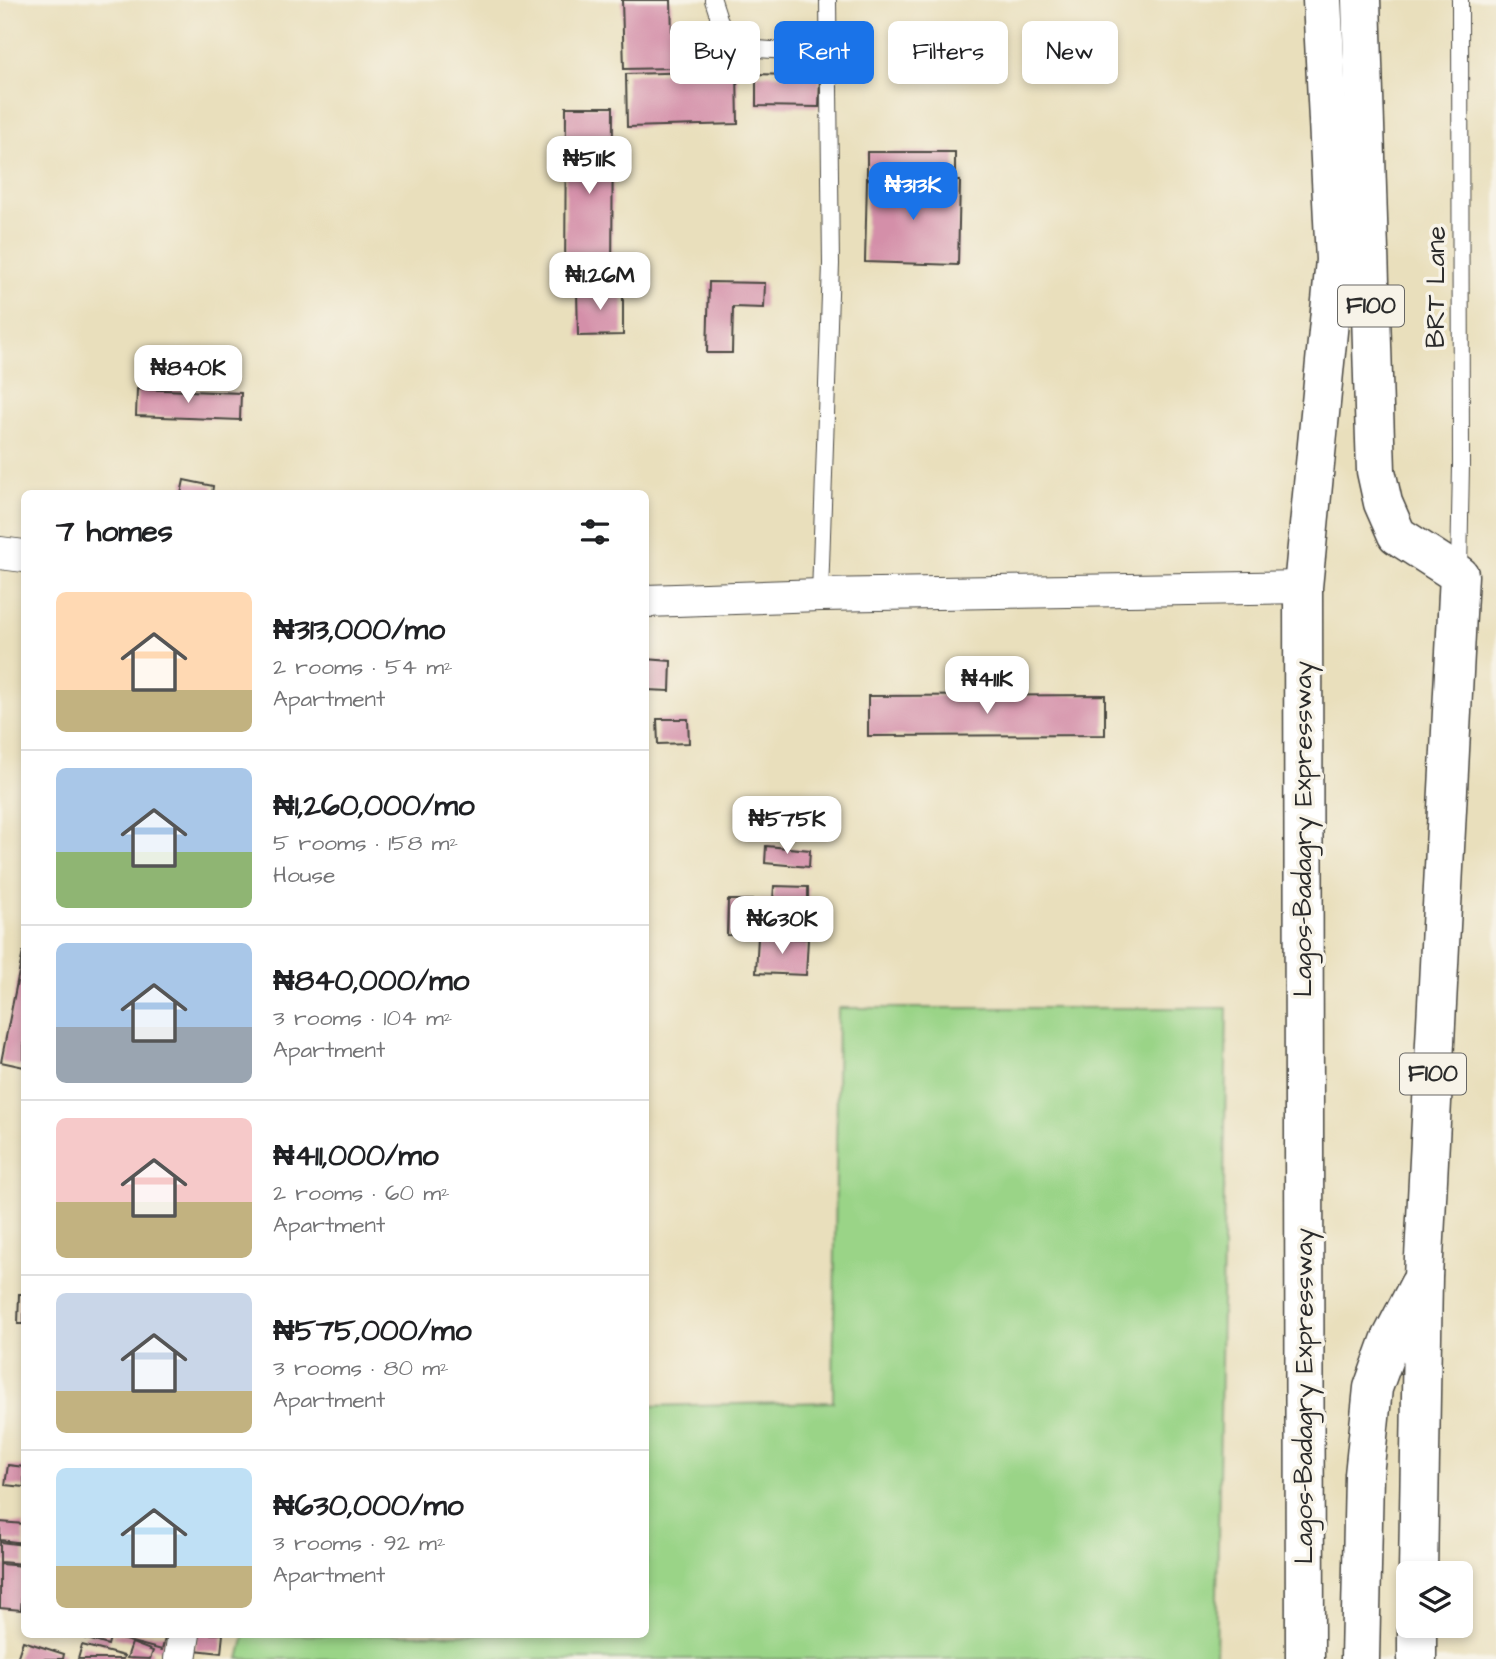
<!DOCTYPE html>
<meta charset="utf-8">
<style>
:root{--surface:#fff;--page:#f6f6f6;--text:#202124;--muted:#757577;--line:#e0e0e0;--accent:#1a73e8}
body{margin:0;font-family:"Architects Daughter",sans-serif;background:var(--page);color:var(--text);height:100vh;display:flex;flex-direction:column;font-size:26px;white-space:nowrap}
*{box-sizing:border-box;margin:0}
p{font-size:23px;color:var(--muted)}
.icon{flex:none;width:38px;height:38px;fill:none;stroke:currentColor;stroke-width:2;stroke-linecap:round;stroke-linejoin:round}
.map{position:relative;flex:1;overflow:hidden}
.panel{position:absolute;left:21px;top:490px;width:628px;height:1148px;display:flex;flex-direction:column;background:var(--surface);border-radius:10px;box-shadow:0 4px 10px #0003}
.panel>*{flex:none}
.hud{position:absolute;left:670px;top:21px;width:665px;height:63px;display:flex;gap:14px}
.buttons{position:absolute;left:1396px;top:1561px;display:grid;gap:14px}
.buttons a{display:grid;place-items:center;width:77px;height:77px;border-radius:10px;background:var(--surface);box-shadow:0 4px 10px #0003;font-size:35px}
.price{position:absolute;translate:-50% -60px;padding:0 16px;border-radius:14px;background:#fff;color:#222;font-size:23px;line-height:46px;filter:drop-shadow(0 2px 4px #0008)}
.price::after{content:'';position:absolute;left:50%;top:42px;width:21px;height:16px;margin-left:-10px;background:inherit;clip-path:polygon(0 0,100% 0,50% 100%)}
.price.selected{background:var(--accent);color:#fff}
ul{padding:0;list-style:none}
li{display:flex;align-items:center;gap:21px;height:175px;padding:0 35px}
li+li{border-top:2px solid var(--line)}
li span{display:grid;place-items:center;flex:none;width:196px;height:140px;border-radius:10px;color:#555}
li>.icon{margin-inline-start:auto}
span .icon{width:84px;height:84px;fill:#fffc;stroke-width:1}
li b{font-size:30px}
h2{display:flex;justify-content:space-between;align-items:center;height:84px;padding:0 35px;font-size:30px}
.pill{padding:0 24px;border-radius:10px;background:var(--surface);box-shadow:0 4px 10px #0003;font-size:24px;line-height:63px}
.pill.selected{background:var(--accent);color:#fff}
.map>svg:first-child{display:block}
.green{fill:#9ad487;stroke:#628059;stroke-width:2}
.building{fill:#d48fa9}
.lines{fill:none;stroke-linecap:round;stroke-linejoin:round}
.lane-casing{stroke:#484641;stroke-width:18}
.street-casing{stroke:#484641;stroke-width:34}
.primary-casing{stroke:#484641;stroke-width:41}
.highway-casing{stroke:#484641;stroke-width:41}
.lane{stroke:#fff;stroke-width:16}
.street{stroke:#fff;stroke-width:32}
.primary{stroke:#fff;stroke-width:38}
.highway{stroke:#fff;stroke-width:38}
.labels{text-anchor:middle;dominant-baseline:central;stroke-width:7;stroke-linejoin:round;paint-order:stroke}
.shield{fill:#f7f3e8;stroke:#686764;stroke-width:2}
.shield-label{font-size:24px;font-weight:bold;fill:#2b2b2b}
.street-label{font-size:26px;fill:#2b2b2b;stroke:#f7f3e8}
</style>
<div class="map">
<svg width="1496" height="1659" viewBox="0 0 1496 1659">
<rect width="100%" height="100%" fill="#f7f3e8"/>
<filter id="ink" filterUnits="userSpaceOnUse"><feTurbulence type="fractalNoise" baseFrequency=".0143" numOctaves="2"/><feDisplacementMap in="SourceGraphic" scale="14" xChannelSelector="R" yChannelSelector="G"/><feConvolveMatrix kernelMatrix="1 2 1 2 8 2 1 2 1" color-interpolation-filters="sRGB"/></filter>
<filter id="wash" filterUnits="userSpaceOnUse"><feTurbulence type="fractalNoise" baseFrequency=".00686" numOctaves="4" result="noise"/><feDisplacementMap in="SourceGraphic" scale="28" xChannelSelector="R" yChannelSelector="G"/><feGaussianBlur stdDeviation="1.57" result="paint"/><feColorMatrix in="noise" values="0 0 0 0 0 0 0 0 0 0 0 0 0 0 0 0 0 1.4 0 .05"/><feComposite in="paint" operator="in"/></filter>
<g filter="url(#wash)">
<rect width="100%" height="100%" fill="#e9dfbc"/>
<polygon class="green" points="838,1008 1227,1008 1216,1659 239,1659 245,1635 646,1634 646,1406 833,1402"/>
<g id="blocks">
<g class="building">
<polygon points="622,0 671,0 673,68 624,69"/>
<polygon points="737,71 738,124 627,127 626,74"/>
<polygon points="756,74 820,76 819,107 756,106"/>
<polygon points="566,107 613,107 612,285 565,285"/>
<polygon points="867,152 955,152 955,177 867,178"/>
<polygon points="867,179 960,181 958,265 865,262"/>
<polygon points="709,282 765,283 764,308 733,307 732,353 707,353"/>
<polygon points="623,289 623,335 578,336 577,290"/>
<polygon points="137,389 241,393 240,420 136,416"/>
<polygon points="184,480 213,486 212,494 181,494"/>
<polygon points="646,659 671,661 670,691 646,690"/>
<polygon points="1105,695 1105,735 868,736 868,696"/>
<polygon points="657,719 688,719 689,743 658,744"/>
<polygon points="766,846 810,850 809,867 765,863"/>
<polygon points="774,886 808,887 808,936 727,935 728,900 773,900"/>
<polygon points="758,937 808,939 806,975 756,973"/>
<polygon points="23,952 24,952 24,1067 1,1062"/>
<polygon points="19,1294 24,1294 24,1324 18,1324"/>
<polygon points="8,1465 24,1467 24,1487 5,1485"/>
<polygon points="0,1522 24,1524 24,1543 0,1540"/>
<polygon points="0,1542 24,1545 24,1564 0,1562"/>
<polygon points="0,1564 24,1566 21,1610 0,1608"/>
<polygon points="85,1634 111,1634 108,1645 84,1638"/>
<polygon points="113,1634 166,1634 162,1650 113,1637"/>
<polygon points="197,1634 223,1634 221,1653 195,1650"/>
<polygon points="23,1641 64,1654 63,1659 17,1659"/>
<polygon points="132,1643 153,1651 150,1659 127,1658"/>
<polygon points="82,1645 124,1656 123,1659 78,1659"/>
</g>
</g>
</g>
<g filter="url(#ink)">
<use href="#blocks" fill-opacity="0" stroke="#484641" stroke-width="2"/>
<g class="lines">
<g class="lane-casing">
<g id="lane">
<polyline points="713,0 724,34 743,48 829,54"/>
<polyline points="1459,572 1461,465 1460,0"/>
<polyline points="820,595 831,264 828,0"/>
</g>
</g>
<g class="street-casing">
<g id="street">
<polyline points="0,553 24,556"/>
<polyline points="646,601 820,595 1303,587"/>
<polyline points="180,1659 184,1634"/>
</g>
</g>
<g class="primary-casing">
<polyline id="primary" points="1305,1659 1303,587 1335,260 1322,0"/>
</g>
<g class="highway-casing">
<g id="highway">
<polyline points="1361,0 1376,471 1383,503 1397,535 1459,575 1423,1277 1418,1573"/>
<polyline points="1360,1659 1364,1475 1373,1388 1390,1341 1419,1285"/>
<polyline points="1417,1659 1417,1626"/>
</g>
</g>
<use href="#lane" class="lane"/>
<use href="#street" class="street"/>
<use href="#primary" class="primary"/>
<use href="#highway" class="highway"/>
</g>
</g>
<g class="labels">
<g class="shield">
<rect x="1338" y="285.5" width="66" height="41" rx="5"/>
<rect x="1400" y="1053.5" width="66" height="41" rx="5"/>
</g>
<g class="shield-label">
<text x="1371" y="306">F100</text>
<text x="1433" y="1074">F100</text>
</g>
<g class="street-label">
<text transform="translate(1436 287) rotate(-90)">BRT Lane</text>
<text transform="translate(1303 829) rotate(-90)">Lagos-Badagry Expressway</text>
<text transform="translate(1304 1396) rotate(-90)">Lagos-Badagry Expressway</text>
</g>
</g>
</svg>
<div class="buttons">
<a><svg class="icon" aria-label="layers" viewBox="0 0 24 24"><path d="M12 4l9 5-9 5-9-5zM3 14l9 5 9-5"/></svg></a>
</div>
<b class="price" style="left:589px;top:196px">₦511K</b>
<b class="price selected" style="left:913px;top:222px">₦313K</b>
<b class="price" style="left:600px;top:312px">₦1.26M</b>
<b class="price" style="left:188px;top:405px">₦840K</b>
<b class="price" style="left:987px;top:716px">₦411K</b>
<b class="price" style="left:787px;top:856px">₦575K</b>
<b class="price" style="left:782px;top:956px">₦630K</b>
<div class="hud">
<a class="pill">Buy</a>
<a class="pill selected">Rent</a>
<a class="pill">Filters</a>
<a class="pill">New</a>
</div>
<section class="panel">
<h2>7 homes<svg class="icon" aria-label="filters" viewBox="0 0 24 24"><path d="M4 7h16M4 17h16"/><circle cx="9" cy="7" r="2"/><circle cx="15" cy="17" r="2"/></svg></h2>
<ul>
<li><span style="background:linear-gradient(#ffd9b3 70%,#c2b280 0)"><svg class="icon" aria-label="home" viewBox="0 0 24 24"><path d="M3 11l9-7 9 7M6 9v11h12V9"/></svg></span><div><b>₦313,000/mo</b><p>2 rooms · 54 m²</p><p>Apartment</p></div></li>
<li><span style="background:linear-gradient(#a9c7e8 60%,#8fb573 0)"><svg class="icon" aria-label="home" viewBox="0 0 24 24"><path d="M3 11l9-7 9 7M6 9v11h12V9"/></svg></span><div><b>₦1,260,000/mo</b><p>5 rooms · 158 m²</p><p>House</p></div></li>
<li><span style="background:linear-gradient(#a9c7e8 60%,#9aa5b1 0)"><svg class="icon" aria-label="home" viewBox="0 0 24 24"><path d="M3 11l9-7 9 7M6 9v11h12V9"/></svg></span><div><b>₦840,000/mo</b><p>3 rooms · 104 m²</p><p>Apartment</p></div></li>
<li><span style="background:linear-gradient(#f6c9c9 60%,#c2b280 0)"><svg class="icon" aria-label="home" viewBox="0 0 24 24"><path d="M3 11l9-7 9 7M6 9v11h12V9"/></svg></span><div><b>₦411,000/mo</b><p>2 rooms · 60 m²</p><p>Apartment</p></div></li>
<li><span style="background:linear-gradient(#c9d6e8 70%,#c2b280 0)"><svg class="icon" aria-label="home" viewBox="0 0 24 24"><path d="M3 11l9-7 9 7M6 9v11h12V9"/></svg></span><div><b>₦575,000/mo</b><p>3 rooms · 80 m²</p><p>Apartment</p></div></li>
<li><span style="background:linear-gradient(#bfe0f5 70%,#c2b280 0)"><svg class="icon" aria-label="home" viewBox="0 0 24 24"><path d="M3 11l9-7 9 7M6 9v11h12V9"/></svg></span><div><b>₦630,000/mo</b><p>3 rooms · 92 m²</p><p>Apartment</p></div></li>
</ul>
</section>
</div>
